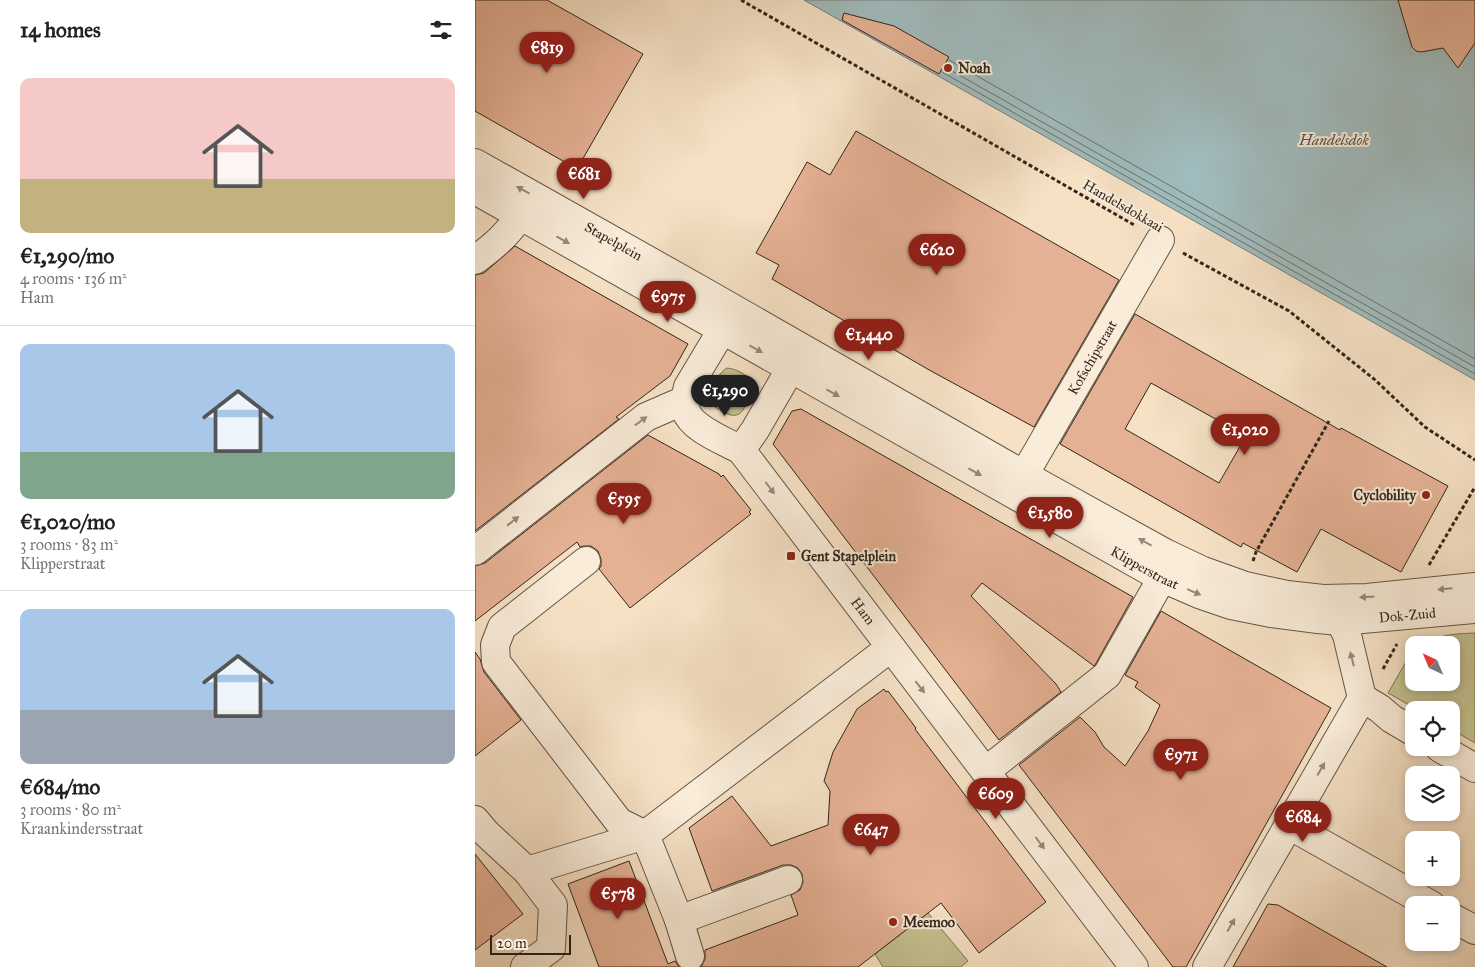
<!DOCTYPE html>
<meta charset="utf-8">
<style>
:root{--surface:#fff;--page:#f2f2f2;--text:#222;--muted:#767676;--line:#e0e0e0;--accent:#8f2418}
body{margin:0;font-family:"IM FELL Great Primer",serif;background:var(--page);color:var(--text);height:100vh;display:flex;flex-direction:column;font-size:19px;white-space:nowrap}
*{box-sizing:border-box;margin:0}
p{font-size:16px;color:var(--muted)}
.icon{flex:none;width:28px;height:28px;fill:none;stroke:currentColor;stroke-width:2;stroke-linecap:round;stroke-linejoin:round}
.map{position:relative;flex:1;overflow:hidden}
.sheet{display:flex;flex-direction:column;background:var(--surface);width:475px}
.sheet>*{flex:none}
.needle{width:32px;rotate:316deg}
.fabs{position:absolute;left:930px;top:636px;display:grid;gap:10px}
.fabs a{display:grid;place-items:center;width:55px;height:55px;border-radius:10px;background:var(--surface);box-shadow:0 2px 8px #0003;font-size:25px}
.scale{position:absolute;left:15px;bottom:12px;width:81px;box-sizing:border-box;padding-left:5px;border:2px solid #31261c;border-top:0;font-size:14px;line-height:18px;white-space:nowrap;color:#31261c;-webkit-text-stroke:4px #f9ecd9;paint-order:stroke}
.price{position:absolute;translate:-50% -42px;padding:0 11px;border-radius:18px;background:var(--accent);color:#fff;font-size:16px;line-height:32px;filter:drop-shadow(0 1px 2px #0008)}
.price::after{content:'';position:absolute;left:50%;top:30px;width:15px;height:11px;margin-left:-8px;background:inherit;clip-path:polygon(0 0,100% 0,50% 100%)}
.price.on{background:#222;color:#fff}
ul{padding:0;list-style:none}
li{display:grid;align-content:center;gap:10px;height:265px;padding:0 20px}
li+li{border-top:1px solid var(--line)}
li span{display:grid;place-items:center;height:155px;border-radius:10px;color:#555}
li>.icon{margin-inline-start:auto}
span .icon{width:90px;height:90px;fill:#fffc;stroke-width:1}
li b{font-size:21px}
h2{display:flex;justify-content:space-between;align-items:center;height:60px;padding:0 20px;font-size:21px}
main{display:flex;flex:1;min-height:0}
.map>svg:first-child{display:block}
.green{fill:#c4c18f;stroke:#7a7456}
.water{fill:#a0bbbd;stroke:#747f7d}
.lines{fill:none;stroke-linecap:round;stroke-linejoin:round}
.shore{stroke:#68706c;stroke-width:1}
.building{fill:#e5b194;stroke:#31261c;fill-rule:evenodd}
.minor-casing{stroke:#625546;stroke-width:30}
.path{stroke:#31261c;stroke-width:3;stroke-dasharray:4 2.5;stroke-linecap:butt}
.minor{stroke:#f9ecd9;stroke-width:28}
.oneway{fill:#95897a}
.poi-dot{fill:#8f2418;stroke:#f9ecd9;stroke-width:2}
.labels{text-anchor:middle;dominant-baseline:central;stroke-width:4;stroke-linejoin:round;paint-order:stroke}
.poi-label{font-size:14px;font-weight:bold;fill:#31261c;stroke:#f9ecd9;text-anchor:start}
.street-label{font-size:14px;fill:#31261c;stroke:#f9ecd9}
.water-label{font-size:15px;font-style:italic;fill:#52534c;stroke:#f9ecd9}
</style>
<main>
<section class="sheet">
<h2>14 homes<svg class="icon" aria-label="filters" viewBox="0 0 24 24"><path d="M4 7h16M4 17h16"/><circle cx="9" cy="7" r="2"/><circle cx="15" cy="17" r="2"/></svg></h2>
<ul>
<li><span style="background:linear-gradient(#f6c9c9 65%,#c2b280 0)"><svg class="icon" aria-label="home" viewBox="0 0 24 24"><path d="M3 11l9-7 9 7M6 9v11h12V9"/></svg></span><div><b>€1,290/mo</b><p>4 rooms · 136 m²</p><p>Ham</p></div></li>
<li><span style="background:linear-gradient(#a9c7e8 70%,#7fa58c 0)"><svg class="icon" aria-label="home" viewBox="0 0 24 24"><path d="M3 11l9-7 9 7M6 9v11h12V9"/></svg></span><div><b>€1,020/mo</b><p>3 rooms · 83 m²</p><p>Klipperstraat</p></div></li>
<li><span style="background:linear-gradient(#a9c7e8 65%,#9aa5b1 0)"><svg class="icon" aria-label="home" viewBox="0 0 24 24"><path d="M3 11l9-7 9 7M6 9v11h12V9"/></svg></span><div><b>€684/mo</b><p>3 rooms · 80 m²</p><p>Kraankindersstraat</p></div></li>
</ul>
</section>
<div class="map">
<svg width="1000" height="967" viewBox="0 0 1000 967">
<rect width="100%" height="100%" fill="#f6e1c5"/>
<filter id="stains"><feTurbulence type="fractalNoise" baseFrequency=".004" numOctaves="4"/><feColorMatrix values="0 0 0 0 .2 0 0 0 0 .09 0 0 0 0 .02 0 0 0 .5 -.17"/></filter>
<radialGradient id="worn" r=".72"><stop offset=".6" stop-color="#630" stop-opacity="0"/><stop offset="1" stop-color="#630" stop-opacity=".3"/></radialGradient>
<g class="green">
<path d="M252,368C260,369 264,371 270,375C285,384 278,391 271,404C269,408 267,414 261,415C255,417 245,410 240,407C227,397 242,374 252,368Z"/>
<path d="M1000,633V743L976,729V710H943L913,693L932,660L939,653V682H976V645H947C967,634 978,634 1000,633Z"/>
<polygon points="453,913 493,961 486,967 408,967 400,954"/>
</g>
<polygon class="water" points="329,0 1000,0 1000,380"/>
<g class="lines">
<g class="shore">
<polyline points="474,60 1000,359"/>
<polyline points="470,67 1000,367"/>
<polyline points="467,72 1000,374"/>
</g>
</g>
<g class="building">
<polygon points="0,0 72,0 168,54 102,169 0,111"/>
<polygon points="923,0 1000,0 1000,43 983,68 968,48 946,52 941,51 937,47"/>
<polygon points="369,13 419,26 474,57 464,74 367,20"/>
<polygon points="381,131 644,280 559,427 456,371 297,279 304,265 281,253 332,162 355,175"/>
<polygon points="40,246 213,344 195,376 141,417 144,419 0,531 0,275 9,273"/>
<path d="M660,314L865,430L866,428L973,486L926,572L846,529L822,572L768,543L766,547L585,444ZM676,383L771,436L744,483L650,429Z"/>
<polygon points="326,409 658,597 620,665 619,666 507,583 496,596 581,684 586,692 524,740 298,444 317,411"/>
<polygon points="173,435 244,474 246,477 248,475 276,510 274,512 276,514 155,608 124,569 126,566 126,559 123,551 116,546 109,546 105,547 102,542 0,621 0,566 10,563"/>
<polygon points="686,611 856,708 711,967 698,967 544,765 605,717 620,732 629,747 650,766 673,731 685,705 660,687 663,682 650,675"/>
<polygon points="0,652 5,659 9,672 46,720 0,756"/>
<polygon points="409,689 411,692 413,691 441,728 440,729 571,902 504,953 466,903 383,967 226,967 230,959 230,950 323,915 316,895 325,890 328,882 327,874 323,868 316,865 308,865 237,891 214,828 257,796 296,846 353,825 355,791 349,781 358,752 382,709"/>
<polygon points="0,854 48,914 0,950"/>
<polygon points="154,861 193,964 200,961 204,967 124,967 93,884"/>
<polygon points="793,904 803,905 912,967 758,967"/>
</g>
<g class="lines">
<g class="minor-casing">
<g id="minor">
<path id="s1" d="M0,163L231,293L549,475L690,553L728,571L770,586L812,595L848,599L892,598L1000,587"/>
<path id="s2" d="M0,190L687,578L724,594L756,605L796,613L843,619L865,621L1000,609"/>
<path d="M0,260C19,246 32,235 45,216"/>
<path id="s3" d="M256,315L213,387C211,395 209,403 211,411C217,429 250,441 266,450L659,967"/>
<polyline points="266,450 280,430 324,354"/>
<path id="s4" d="M549,475L685,240"/>
<polyline points="0,551 171,417 210,400"/>
<polyline points="111,561 27,627 20,645 21,662 144,822 170,835 204,920 313,880"/>
<polyline points="887,698 904,708 917,719 939,732"/>
<polyline points="965,748 1000,768"/>
<polyline points="511,771 632,675 687,578"/>
<polyline points="0,820 11,833 52,871 78,905 76,948 50,967"/>
<polyline points="814,825 956,905"/>
<polyline points="52,871 170,835 415,648"/>
<polyline points="976,917 1000,930"/>
<polyline points="204,920 215,956"/>
<polyline points="732,967 887,698 872,635 865,621 864,603"/>
</g>
</g>
<g class="path">
<polyline points="266,0 661,226"/>
<polyline points="708,253 814,311 899,379 950,427 1000,460"/>
<polyline points="778,561 781,552 854,421"/>
<polyline points="954,565 1000,487"/>
<polyline points="908,669 922,644"/>
</g>
<use href="#minor" class="minor"/>
</g>
<defs><path id="oneway-solid" d="M-6-.8H1V-3.2L6.5 0L1 3.2V.8H-6Z" transform="scale(1.25)"/></defs>
<g class="oneway">
<use href="#oneway-solid" transform="translate(48 190) rotate(-151)"/>
<use href="#oneway-solid" transform="translate(88 240) rotate(29)"/>
<use href="#oneway-solid" transform="translate(281 349) rotate(29)"/>
<use href="#oneway-solid" transform="translate(358 393) rotate(29)"/>
<use href="#oneway-solid" transform="translate(166 421) rotate(-36)"/>
<use href="#oneway-solid" transform="translate(500 472) rotate(29)"/>
<use href="#oneway-solid" transform="translate(295 488) rotate(53)"/>
<use href="#oneway-solid" transform="translate(38 521) rotate(-38)"/>
<use href="#oneway-solid" transform="translate(670 542) rotate(-151)"/>
<use href="#oneway-solid" transform="translate(970 589) rotate(175)"/>
<use href="#oneway-solid" transform="translate(719 592) rotate(23)"/>
<use href="#oneway-solid" transform="translate(892 597) rotate(176)"/>
<use href="#oneway-solid" transform="translate(877 659) rotate(-104)"/>
<use href="#oneway-solid" transform="translate(445 687) rotate(52)"/>
<use href="#oneway-solid" transform="translate(846 769) rotate(-60)"/>
<use href="#oneway-solid" transform="translate(565 843) rotate(53)"/>
<use href="#oneway-solid" transform="translate(756 925) rotate(-60)"/>
</g>
<g class="poi-dot">
<circle cx="473" cy="68" r="5"/>
<circle cx="951" cy="495" r="5"/>
<rect x="311" y="551" width="10" height="10" rx="2.5"/>
<circle cx="418" cy="922" r="5"/>
</g>
<g class="labels">
<g class="poi-label">
<text x="483" y="68">Noah</text>
<text x="941" y="495" text-anchor="end">Cyclobility</text>
<text x="326" y="556">Gent Stapelplein</text>
<text x="428" y="922">Meemoo</text>
</g>
<g class="street-label">
<text transform="translate(648 206) rotate(30)">Handelsdokkaai</text>
<text stroke="none"><textPath href="#s1" startOffset="159">Stapelplein</textPath></text>
<text stroke="none"><textPath href="#s4" startOffset="136">Kofschipstraat</textPath></text>
<text stroke="none"><textPath href="#s2" startOffset="769">Klipperstraat</textPath></text>
<text stroke="none"><textPath href="#s3" startOffset="379">Ham</textPath></text>
<text stroke="none"><textPath href="#s2" startOffset="1041">Dok-Zuid</textPath></text>
</g>
<g class="water-label">
<text x="859" y="140">Handelsdok</text>
</g>
</g>
<rect width="100%" height="100%" filter="url(#stains)"/>
<rect width="100%" height="100%" fill="url(#worn)"/>
</svg>
<div class="fabs">
<a><svg class="needle" viewBox="-14 -14 28 28"><path d="M0-13l5 13h-10z" fill="#e53935"/><path d="M0 13l5-13h-10z" fill="#767676"/></svg></a>
<a><svg class="icon" aria-label="locate" viewBox="0 0 24 24"><circle cx="12" cy="12" r="6"/><path d="M12 2v4M12 18v4M2 12h4M18 12h4"/></svg></a>
<a><svg class="icon" aria-label="layers" viewBox="0 0 24 24"><path d="M12 4l9 5-9 5-9-5zM3 14l9 5 9-5"/></svg></a>
<a>+</a>
<a>−</a>
</div>
<div class="scale">20 m</div>
<b class="price" style="left:72px;top:74px">€819</b>
<b class="price" style="left:109px;top:200px">€681</b>
<b class="price" style="left:462px;top:276px">€620</b>
<b class="price" style="left:193px;top:323px">€975</b>
<b class="price" style="left:394px;top:361px">€1,440</b>
<b class="price on" style="left:250px;top:417px">€1,290</b>
<b class="price" style="left:770px;top:456px">€1,020</b>
<b class="price" style="left:149px;top:525px">€595</b>
<b class="price" style="left:575px;top:539px">€1,580</b>
<b class="price" style="left:706px;top:781px">€971</b>
<b class="price" style="left:521px;top:820px">€609</b>
<b class="price" style="left:828px;top:843px">€684</b>
<b class="price" style="left:396px;top:856px">€647</b>
<b class="price" style="left:143px;top:920px">€578</b>
</div>
</main>
